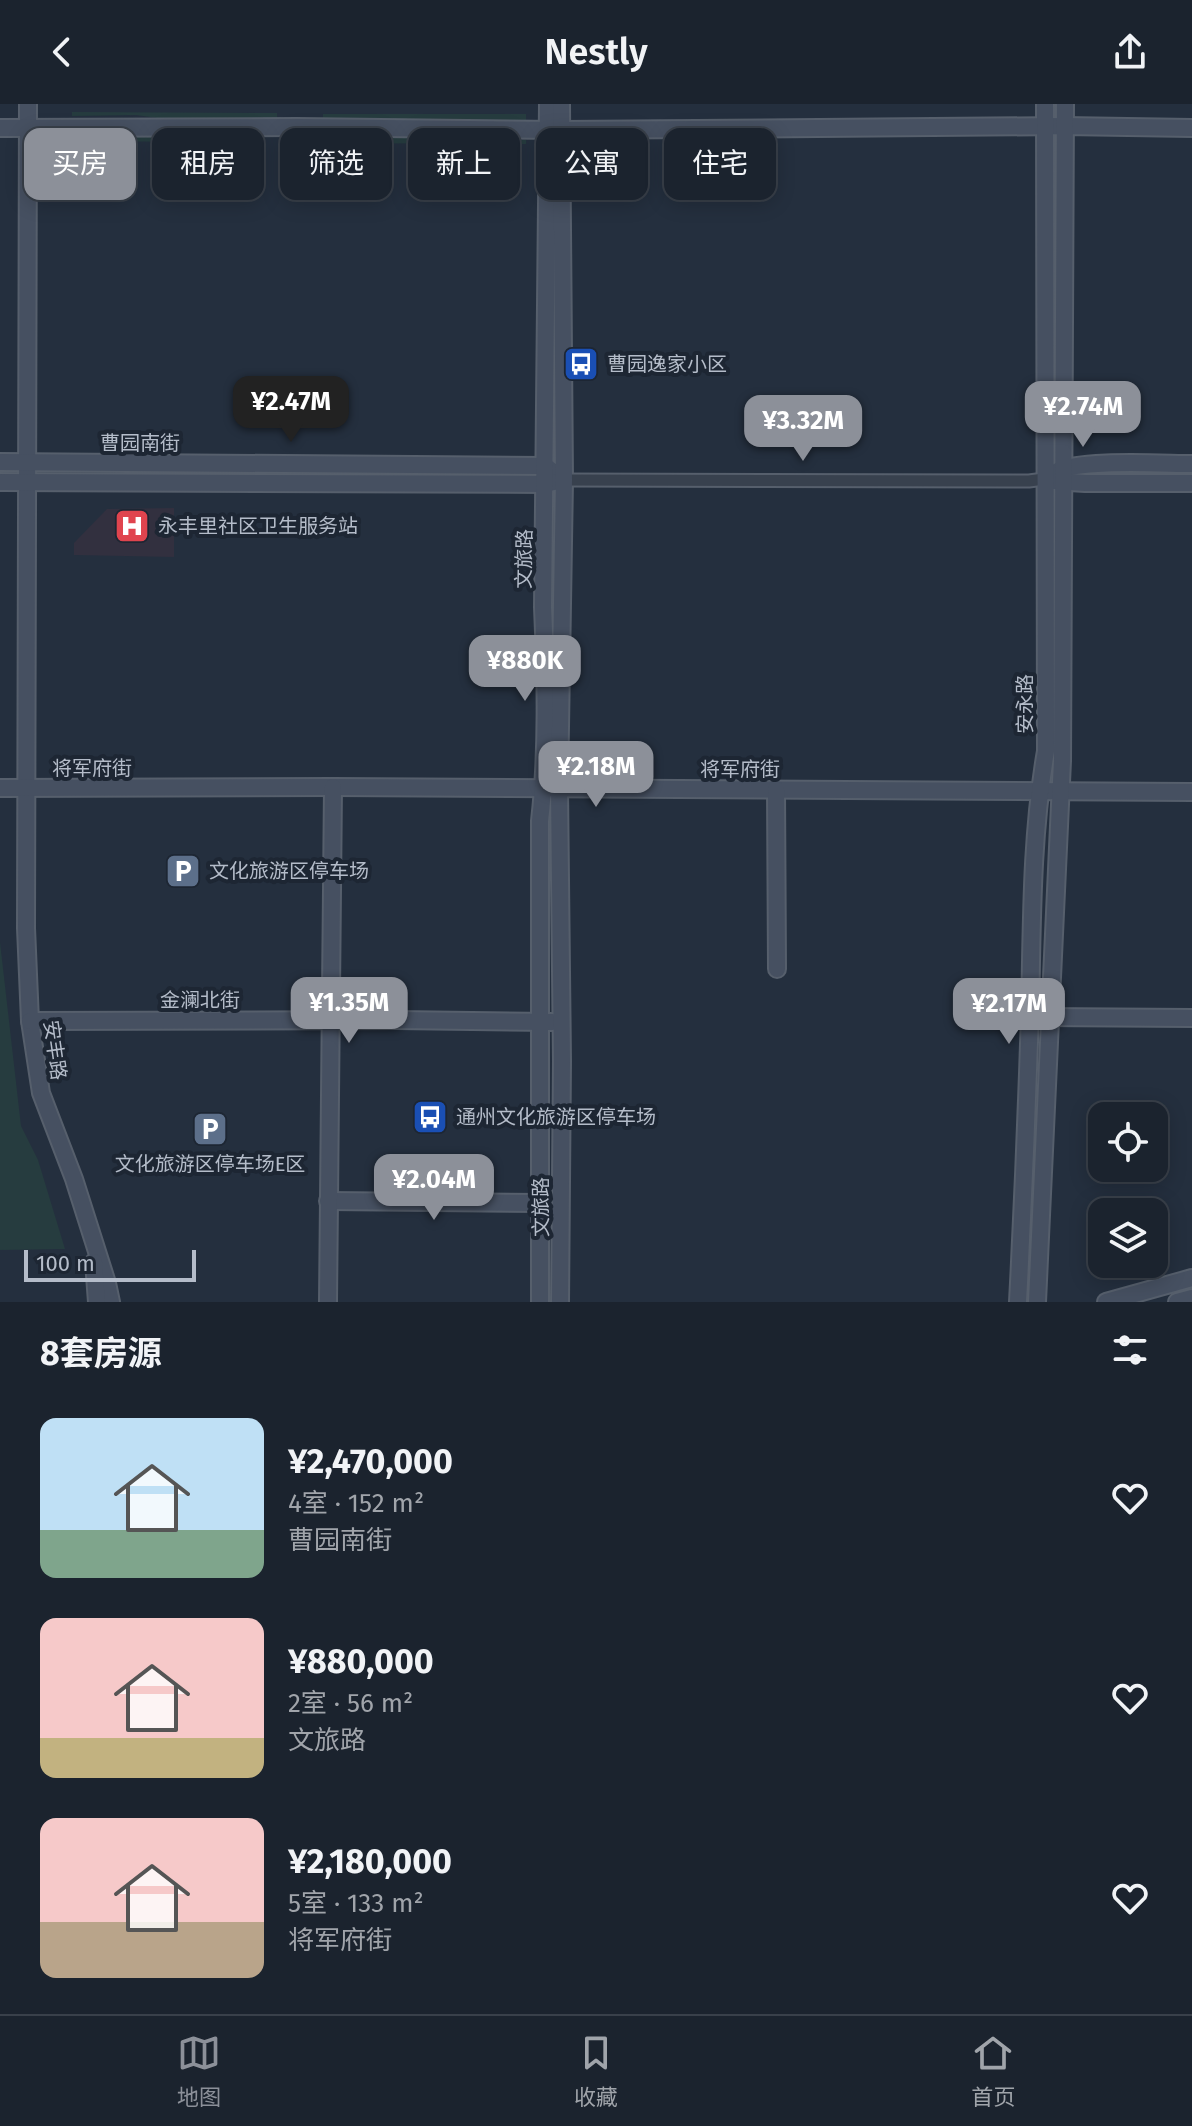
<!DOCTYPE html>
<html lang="zh">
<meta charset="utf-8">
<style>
:root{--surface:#1b232e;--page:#242b36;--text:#f1f3f6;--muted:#a0a4aa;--line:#39404a;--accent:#8c9099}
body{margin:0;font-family:"Fira Sans","Noto Sans SC",sans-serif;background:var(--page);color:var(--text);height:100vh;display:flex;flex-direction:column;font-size:30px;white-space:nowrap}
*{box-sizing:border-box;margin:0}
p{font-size:26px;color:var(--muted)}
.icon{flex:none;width:44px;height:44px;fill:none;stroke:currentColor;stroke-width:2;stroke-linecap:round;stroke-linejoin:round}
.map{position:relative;height:1198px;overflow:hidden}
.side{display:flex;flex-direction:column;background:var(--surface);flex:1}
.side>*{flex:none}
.guide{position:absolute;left:24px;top:24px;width:1144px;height:72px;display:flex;gap:16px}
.fabs{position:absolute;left:1088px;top:998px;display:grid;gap:16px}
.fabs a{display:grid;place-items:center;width:80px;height:80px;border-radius:16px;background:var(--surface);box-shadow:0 4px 20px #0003,0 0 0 2px var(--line);font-size:40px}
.scale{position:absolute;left:24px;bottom:20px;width:172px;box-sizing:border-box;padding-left:8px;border:4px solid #b4bcc9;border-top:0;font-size:22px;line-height:28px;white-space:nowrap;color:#b4bcc9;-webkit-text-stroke:6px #1d2633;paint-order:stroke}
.price{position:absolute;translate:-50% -68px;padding:0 18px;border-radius:16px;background:var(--accent);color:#fff;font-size:26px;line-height:52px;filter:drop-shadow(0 2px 4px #0008)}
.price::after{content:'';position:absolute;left:50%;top:48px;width:24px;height:18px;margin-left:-12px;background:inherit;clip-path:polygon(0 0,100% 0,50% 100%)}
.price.active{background:#222;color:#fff}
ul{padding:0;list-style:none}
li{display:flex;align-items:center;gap:24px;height:200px;padding:0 40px}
li span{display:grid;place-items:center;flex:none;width:224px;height:160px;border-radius:16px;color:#555}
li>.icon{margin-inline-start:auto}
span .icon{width:96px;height:96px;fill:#fffc;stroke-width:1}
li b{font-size:34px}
h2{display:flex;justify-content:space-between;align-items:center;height:96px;padding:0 40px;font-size:34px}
.chip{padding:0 28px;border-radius:16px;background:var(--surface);box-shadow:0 4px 20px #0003,0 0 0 2px var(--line);font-size:28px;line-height:72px}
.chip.active{background:var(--accent);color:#fff}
header{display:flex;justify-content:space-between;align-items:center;height:104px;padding:0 40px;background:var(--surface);font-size:36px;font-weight:600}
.menu{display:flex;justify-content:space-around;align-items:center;height:112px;border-top:2px solid var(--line);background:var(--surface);font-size:22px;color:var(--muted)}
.menu a{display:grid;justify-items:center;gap:4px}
.menu .active{color:var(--accent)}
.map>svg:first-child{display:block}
.medical{fill:#32303f}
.green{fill:#263c3f}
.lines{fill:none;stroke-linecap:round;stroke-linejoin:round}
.street-casing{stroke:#565f6c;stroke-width:15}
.secondary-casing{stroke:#565f6c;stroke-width:20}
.street{stroke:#38414e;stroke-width:11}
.secondary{stroke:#465061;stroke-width:16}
.labels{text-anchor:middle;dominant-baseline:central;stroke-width:8;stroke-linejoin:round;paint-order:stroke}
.poi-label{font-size:20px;fill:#b4bcc9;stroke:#1d2633;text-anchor:start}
.street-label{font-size:20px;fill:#b4bcc9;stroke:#1d2633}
</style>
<header><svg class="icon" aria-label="back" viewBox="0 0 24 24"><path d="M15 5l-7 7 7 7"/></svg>Nestly<svg class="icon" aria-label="share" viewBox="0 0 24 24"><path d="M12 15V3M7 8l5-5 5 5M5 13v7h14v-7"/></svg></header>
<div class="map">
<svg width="1192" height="1198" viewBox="0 0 1192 1198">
<rect width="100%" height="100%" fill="#242f3e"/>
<polygon class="medical" points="174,404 174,453 74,451 74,439 107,405"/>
<g class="green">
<polygon points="72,8 277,9 277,17 178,17 136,11 72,12"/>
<polygon points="323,10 526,10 526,17 323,16"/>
<polygon points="71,32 201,33 201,38 71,37"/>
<polygon points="320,32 416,33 459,37 526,36 526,40 324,39"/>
<polygon points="0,838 21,1022 38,1056 65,1145 0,1146"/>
</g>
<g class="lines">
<g class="street-casing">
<polyline id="street" points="564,376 1029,377 1044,375"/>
</g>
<g class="secondary-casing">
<g id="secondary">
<polyline points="28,0 26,824 30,917 41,989 74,1075 107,1179 111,1198"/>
<polyline points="0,24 297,23 560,26 1064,22 1192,24"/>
<polyline points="0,358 545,362 553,368"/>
<path d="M1056,368C1077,355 1163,360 1192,360"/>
<polyline points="1054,377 1085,379 1192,379"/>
<polyline points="0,378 545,380 554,378"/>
<polyline points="0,684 333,683 1192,688"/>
<polyline points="776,685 777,865"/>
<polyline points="1039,913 1192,914"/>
<polyline points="30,917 396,916 552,918"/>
<polyline points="328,1097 540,1099"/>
<polyline points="94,1158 97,1198"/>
<polyline points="328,1198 333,683"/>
<path d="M540,1198V717C548,646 546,573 543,503L548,0"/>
<polyline points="560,1198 562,957 559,685 564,376 561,0"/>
<path d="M1018,1198C1023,1102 1027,1006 1030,910C1032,823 1031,733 1046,647L1045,0"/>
<polyline points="1037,1198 1062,657 1065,0"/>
<polyline points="1106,1198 1192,1174"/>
<polyline points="1177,1198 1192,1194"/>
</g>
</g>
<use href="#street" class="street"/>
<use href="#secondary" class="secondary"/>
</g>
<defs>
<g id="bus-square" transform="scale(1.8)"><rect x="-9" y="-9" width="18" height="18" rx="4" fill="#1a4fb4" stroke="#1d2633"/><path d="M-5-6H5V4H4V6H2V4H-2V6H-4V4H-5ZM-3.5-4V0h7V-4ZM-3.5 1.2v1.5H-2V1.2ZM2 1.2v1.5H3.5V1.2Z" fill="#fff"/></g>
<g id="hospital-square" transform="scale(1.8)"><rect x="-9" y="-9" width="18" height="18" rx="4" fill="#e0444e" stroke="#1d2633"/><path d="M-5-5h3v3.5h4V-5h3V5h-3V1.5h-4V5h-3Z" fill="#fff"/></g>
<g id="parking-square" transform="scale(1.8)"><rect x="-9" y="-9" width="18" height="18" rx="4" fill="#5c6f8a" stroke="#1d2633"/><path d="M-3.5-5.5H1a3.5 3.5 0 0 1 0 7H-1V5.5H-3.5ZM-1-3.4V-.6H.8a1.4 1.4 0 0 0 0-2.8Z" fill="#fff"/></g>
</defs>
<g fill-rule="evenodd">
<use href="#bus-square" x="581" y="260"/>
<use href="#hospital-square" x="132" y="422"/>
<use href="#parking-square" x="183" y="767"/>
<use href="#bus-square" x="430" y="1013"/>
<use href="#parking-square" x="210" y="1025"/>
</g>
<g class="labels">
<g class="poi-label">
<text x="607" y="260">曹园逸家小区</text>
<text x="158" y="422">永丰里社区卫生服务站</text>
<text x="209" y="767">文化旅游区停车场</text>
<text x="456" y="1013">通州文化旅游区停车场</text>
<text x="210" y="1060" text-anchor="middle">文化旅游区停车场E区</text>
</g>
<g class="street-label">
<text x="140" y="339">曹园南街</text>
<text transform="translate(524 455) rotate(-89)">文旅路</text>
<text transform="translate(1025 600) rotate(-90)">安永路</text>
<text x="92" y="664">将军府街</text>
<text x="740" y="665">将军府街</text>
<text x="200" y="896">金澜北街</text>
<text transform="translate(55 946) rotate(82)">安丰路</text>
<text transform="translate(541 1103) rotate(-90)">文旅路</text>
</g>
</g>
</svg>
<div class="fabs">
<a><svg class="icon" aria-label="locate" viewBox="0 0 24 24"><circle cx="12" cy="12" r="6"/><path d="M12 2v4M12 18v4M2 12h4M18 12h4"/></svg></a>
<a><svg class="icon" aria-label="layers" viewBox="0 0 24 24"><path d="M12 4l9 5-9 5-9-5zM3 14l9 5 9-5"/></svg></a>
</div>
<div class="scale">100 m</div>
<b class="price active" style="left:291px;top:340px">¥2.47M</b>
<b class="price" style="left:1083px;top:345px">¥2.74M</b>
<b class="price" style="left:803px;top:359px">¥3.32M</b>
<b class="price" style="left:525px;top:599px">¥880K</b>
<b class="price" style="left:596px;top:705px">¥2.18M</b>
<b class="price" style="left:349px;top:941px">¥1.35M</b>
<b class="price" style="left:1009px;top:942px">¥2.17M</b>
<b class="price" style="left:434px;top:1118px">¥2.04M</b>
<div class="guide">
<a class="chip active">买房</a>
<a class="chip">租房</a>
<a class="chip">筛选</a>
<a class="chip">新上</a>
<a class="chip">公寓</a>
<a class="chip">住宅</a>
</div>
</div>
<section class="side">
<h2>8套房源<svg class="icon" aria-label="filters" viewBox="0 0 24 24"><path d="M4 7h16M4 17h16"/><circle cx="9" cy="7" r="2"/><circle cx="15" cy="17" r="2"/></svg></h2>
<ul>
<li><span style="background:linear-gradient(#bfe0f5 70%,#7fa58c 0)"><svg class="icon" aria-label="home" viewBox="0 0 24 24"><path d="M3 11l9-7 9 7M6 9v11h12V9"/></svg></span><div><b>¥2,470,000</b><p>4室 · 152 m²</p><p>曹园南街</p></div><svg class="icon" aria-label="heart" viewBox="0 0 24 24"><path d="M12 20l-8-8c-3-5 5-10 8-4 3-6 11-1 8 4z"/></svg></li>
<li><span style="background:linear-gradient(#f6c9c9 75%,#c2b280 0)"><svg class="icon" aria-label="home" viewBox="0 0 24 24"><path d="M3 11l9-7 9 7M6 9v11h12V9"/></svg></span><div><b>¥880,000</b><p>2室 · 56 m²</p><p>文旅路</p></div><svg class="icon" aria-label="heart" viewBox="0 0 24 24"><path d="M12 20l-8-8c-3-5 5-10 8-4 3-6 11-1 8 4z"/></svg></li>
<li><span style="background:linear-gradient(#f6c9c9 65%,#b9a48a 0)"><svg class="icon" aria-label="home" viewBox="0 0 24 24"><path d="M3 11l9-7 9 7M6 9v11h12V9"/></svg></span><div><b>¥2,180,000</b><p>5室 · 133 m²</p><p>将军府街</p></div><svg class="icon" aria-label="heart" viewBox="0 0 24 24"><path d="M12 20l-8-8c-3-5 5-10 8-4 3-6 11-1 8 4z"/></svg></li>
</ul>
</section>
<nav class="menu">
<a class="active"><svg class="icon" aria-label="map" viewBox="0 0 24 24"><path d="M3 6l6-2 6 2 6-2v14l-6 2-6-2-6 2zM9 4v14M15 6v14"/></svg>地图</a>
<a><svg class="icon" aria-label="saved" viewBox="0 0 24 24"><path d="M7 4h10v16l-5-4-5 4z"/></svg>收藏</a>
<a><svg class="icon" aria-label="home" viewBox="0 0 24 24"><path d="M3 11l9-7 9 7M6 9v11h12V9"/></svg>首页</a>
</nav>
